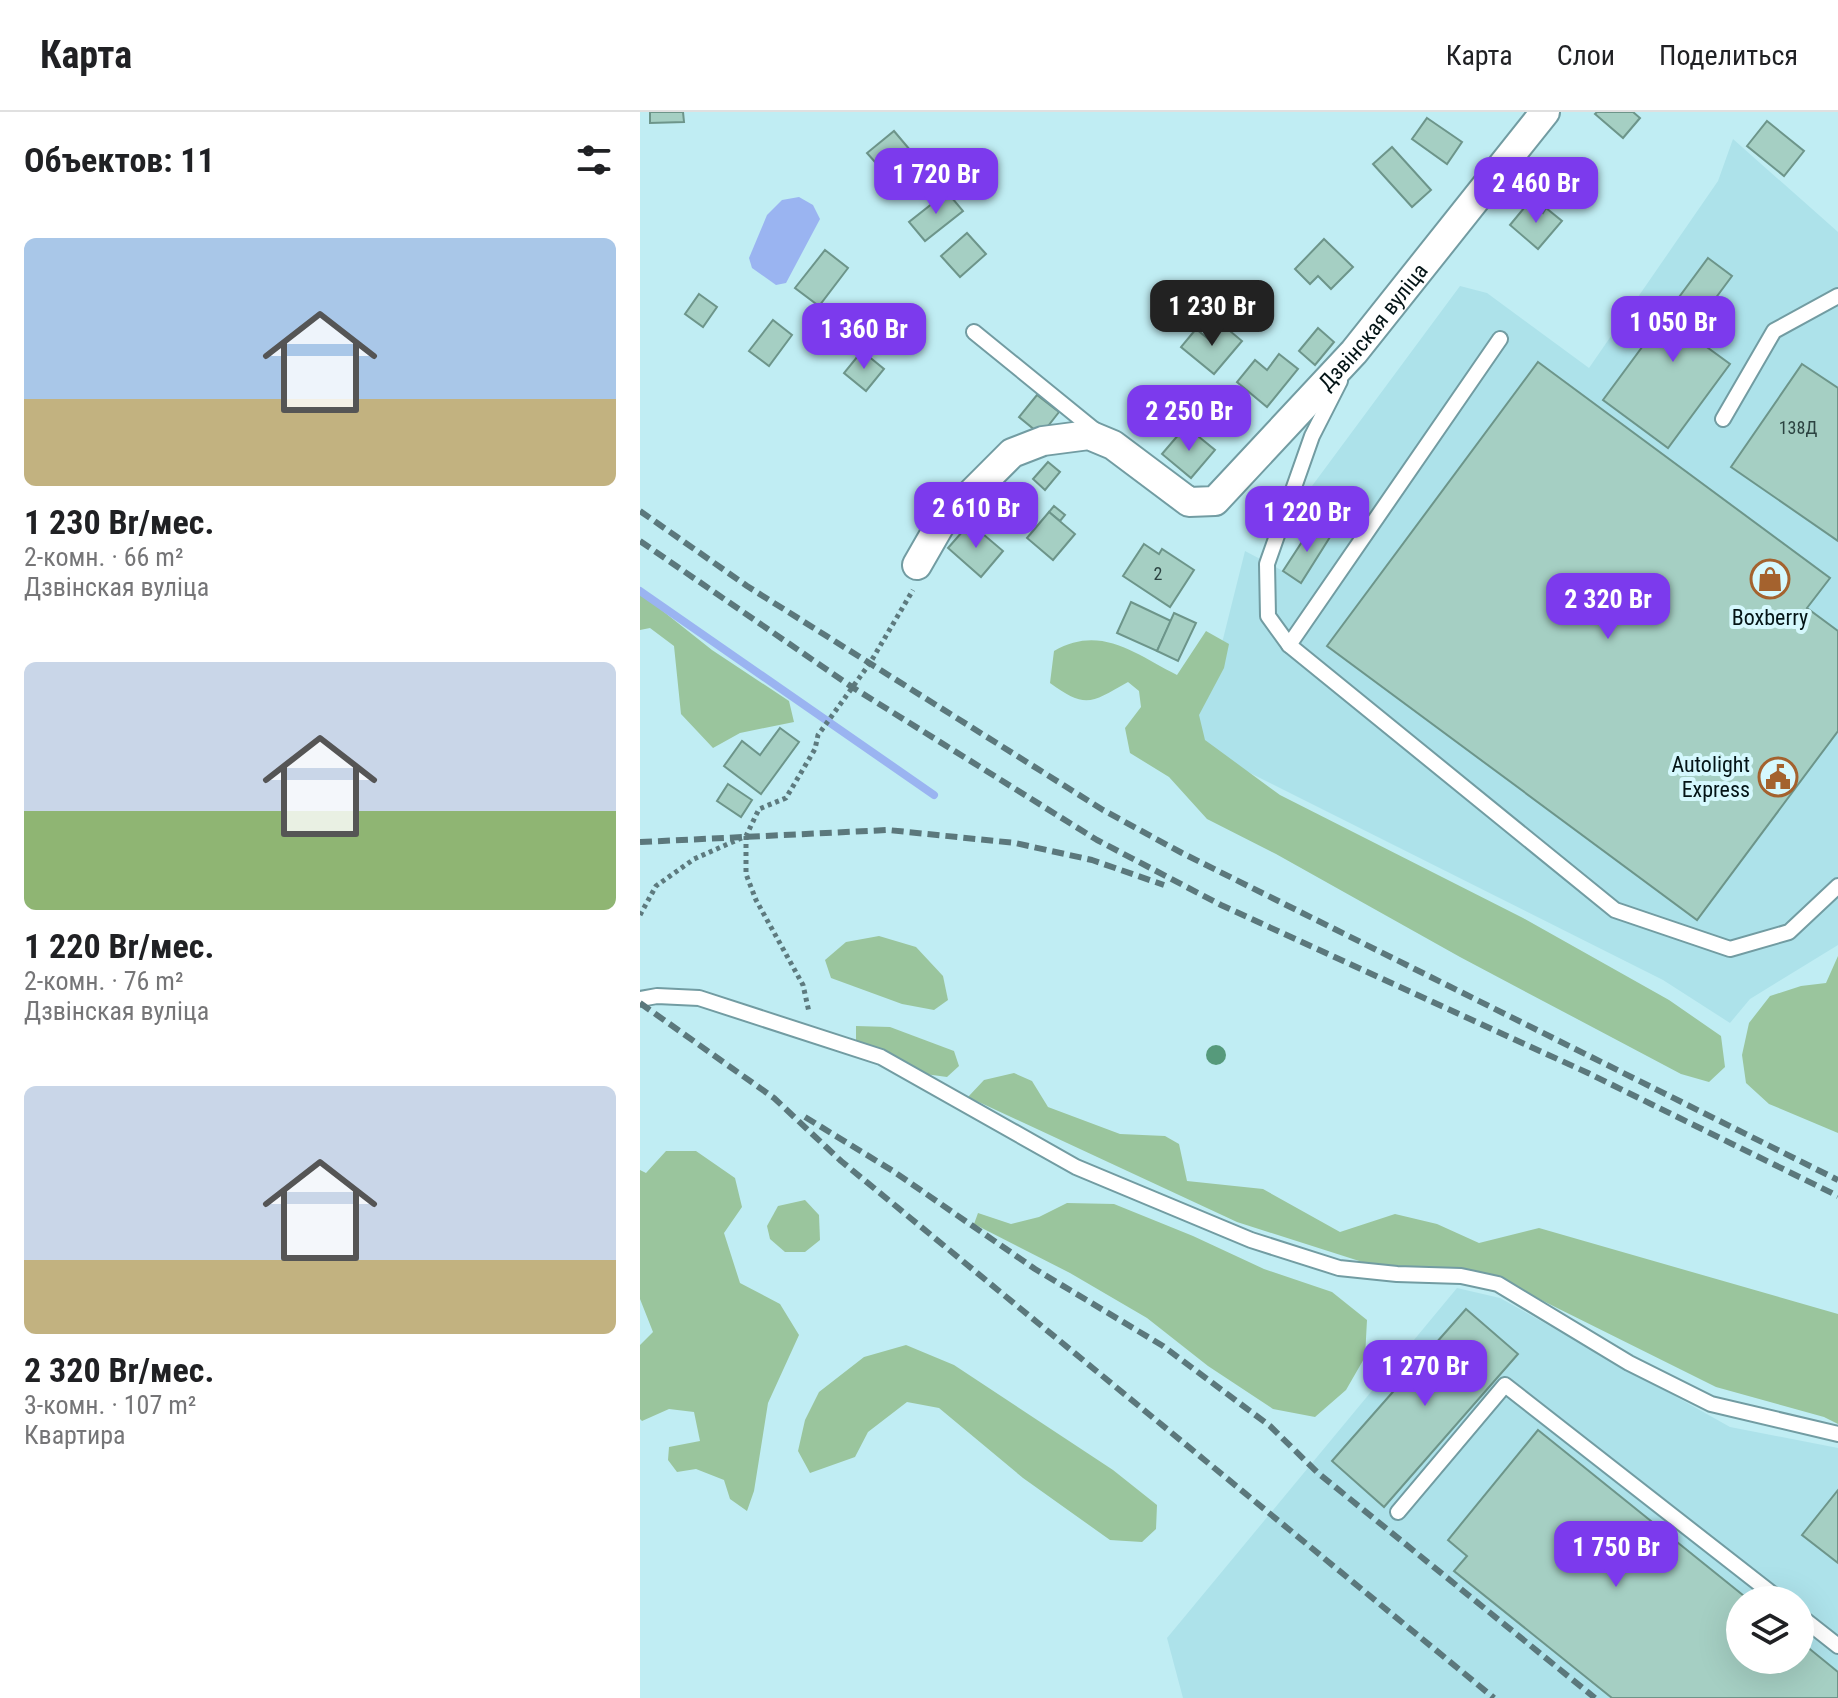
<!DOCTYPE html>
<html lang="ru">
<meta charset="utf-8">
<style>
:root{--surface:#fff;--page:#f2f2f2;--text:#202124;--muted:#757577;--line:#e0e0e0;--accent:#7c3aed}
body{margin:0;font-family:"Roboto Condensed",sans-serif;background:var(--page);color:var(--text);height:100vh;display:flex;flex-direction:column;font-size:30px;white-space:nowrap}
*{box-sizing:border-box;margin:0}
p{font-size:26px;color:var(--muted)}
.icon{flex:none;width:44px;height:44px;fill:none;stroke:currentColor;stroke-width:2;stroke-linecap:round;stroke-linejoin:round}
.map{position:relative;flex:1;overflow:hidden}
.sheet{display:flex;flex-direction:column;background:var(--surface);width:640px}
.sheet>*{flex:none}
.buttons{position:absolute;left:1086px;top:1474px;display:grid;gap:16px}
.buttons a{display:grid;place-items:center;width:88px;height:88px;border-radius:50%;background:var(--surface);box-shadow:0 8px 32px #0002;font-size:40px}
.price{position:absolute;translate:-50% -68px;padding:0 18px;border-radius:16px;background:var(--accent);color:#fff;font-size:26px;line-height:52px;filter:drop-shadow(0 2px 4px #0008)}
.price::after{content:'';position:absolute;left:50%;top:48px;width:24px;height:18px;margin-left:-12px;background:inherit;clip-path:polygon(0 0,100% 0,50% 100%)}
.price.on{background:#222;color:#fff}
ul{padding:0;list-style:none}
li{display:grid;align-content:center;gap:16px;height:424px;padding:0 24px}
li span{display:grid;place-items:center;height:248px;border-radius:12px;color:#555}
li>.icon{margin-inline-start:auto}
span .icon{width:144px;height:144px;fill:#fffc;stroke-width:1}
li b{font-size:34px}
h2{display:flex;justify-content:space-between;align-items:center;height:96px;padding:0 24px;font-size:34px}
header{display:flex;align-items:center;gap:48px;box-sizing:border-box;height:112px;padding:0 40px;background:var(--surface);border-bottom:2px solid var(--line)}
header strong{font-size:38px}
nav{display:flex;gap:44px;margin-inline-start:auto;font-size:28px}
main{display:flex;flex:1;min-height:0}
.map>svg:first-child{display:block}
.built{fill:#ade2ea;fill-rule:evenodd}
.green{fill:#9ac59d}
.water{fill:#9ab4f1}
.lines{fill:none;stroke-linecap:round;stroke-linejoin:round}
.stream{stroke:#9ab4f1;stroke-width:8}
.building{fill:#a5cfc3;stroke:#6d958a;stroke-width:2}
.lane-casing{stroke:#729ca2;stroke-width:18}
.street-casing{stroke:#729ca2;stroke-width:32}
.path{stroke:#5d7a7e;stroke-width:5;stroke-dasharray:4 4;stroke-linecap:butt}
.lane{stroke:#fff;stroke-width:14}
.street{stroke:#fff;stroke-width:28}
.rail{stroke:#5b787c;stroke-width:6;stroke-dasharray:12 6;stroke-linecap:butt}
.tree{fill:#569a7b}
.labels{text-anchor:middle;dominant-baseline:central;stroke-width:8;stroke-linejoin:round;paint-order:stroke}
.number-label{font-size:18px;fill:#2c4341}
.street-label{font-size:22px;fill:#041416;stroke:#d5f8fd}
.poi-label{font-size:22px;fill:#041416;stroke:#d5f8fd}
</style>
<header>
<strong>Карта</strong>
<nav><a>Карта</a><a>Слои</a><a>Поделиться</a></nav>
</header>
<main>
<section class="sheet">
<h2>Объектов: 11<svg class="icon" aria-label="filters" viewBox="0 0 24 24"><path d="M4 7h16M4 17h16"/><circle cx="9" cy="7" r="2"/><circle cx="15" cy="17" r="2"/></svg></h2>
<ul>
<li><span style="background:linear-gradient(#a9c7e8 65%,#c2b280 0)"><svg class="icon" aria-label="home" viewBox="0 0 24 24"><path d="M3 11l9-7 9 7M6 9v11h12V9"/></svg></span><div><b>1 230 Br/мес.</b><p>2-комн. · 66 m²</p><p>Дзвінская вуліца</p></div></li>
<li><span style="background:linear-gradient(#c9d6e8 60%,#8fb573 0)"><svg class="icon" aria-label="home" viewBox="0 0 24 24"><path d="M3 11l9-7 9 7M6 9v11h12V9"/></svg></span><div><b>1 220 Br/мес.</b><p>2-комн. · 76 m²</p><p>Дзвінская вуліца</p></div></li>
<li><span style="background:linear-gradient(#c9d6e8 70%,#c2b280 0)"><svg class="icon" aria-label="home" viewBox="0 0 24 24"><path d="M3 11l9-7 9 7M6 9v11h12V9"/></svg></span><div><b>2 320 Br/мес.</b><p>3-комн. · 107 m²</p><p>Квартира</p></div></li>
</ul>
</section>
<div class="map">
<svg width="1198" height="1586" viewBox="0 0 1198 1586">
<rect width="100%" height="100%" fill="#c0edf3"/>
<g class="built">
<polygon points="1093,27 1198,120 1198,833 1110,887 1090,911 1023,868 540,626 583,527 605,439 643,459 673,413 672,374 820,174 847,181 949,256 1078,69"/>
<path d="M817,1176L860,1186L1090,1315L1198,1336V1586H543L527,1526ZM1100,1488H1160V1548H1100Z"/>
</g>
<g class="green">
<polygon points="0,481 72,538 149,589 154,610 100,621 73,636 41,602 34,534 10,516 0,518"/>
<path d="M566,519L589,532L584,556L559,603L565,628L640,683L883,806L1029,888L1081,924L1085,955L1069,970L1041,962L820,845L636,742L567,707L529,665L490,641L485,616L501,595L499,579L488,570C451,591 446,597 410,571L414,539C461,512 495,542 537,563Z"/>
<polygon points="239,824 276,835 303,864 308,888 294,898 262,892 191,866 185,848 206,830"/>
<polygon points="1198,844 1198,1021 1129,992 1106,971 1102,943 1109,911 1130,884 1161,874 1186,871"/>
<polygon points="216,914 250,915 314,939 319,954 307,965 285,962 216,928"/>
<polygon points="374,961 392,969 408,995 480,1022 525,1024 539,1032 547,1069 623,1077 700,1120 755,1102 797,1112 839,1131 899,1116 1198,1202 1198,1312 1184,1305 1076,1275 851,1163 760,1162 597,1110 328,985 344,968"/>
<polygon points="26,1039 56,1039 95,1066 102,1095 84,1121 100,1171 140,1192 159,1223 128,1291 114,1379 107,1399 90,1387 84,1368 56,1357 37,1360 28,1348 29,1335 60,1329 54,1300 29,1297 2,1309 0,1307 0,1233 13,1220 0,1187 0,1058 6,1061"/>
<polygon points="165,1088 179,1103 180,1128 165,1140 145,1140 130,1127 127,1114 138,1094"/>
<polygon points="427,1091 474,1092 553,1124 624,1157 692,1180 727,1208 725,1245 706,1278 675,1305 633,1297 568,1254 507,1206 430,1161 334,1112 338,1101 371,1112 399,1105"/>
<polygon points="266,1233 314,1253 473,1358 517,1393 516,1417 502,1430 470,1428 383,1366 299,1296 267,1290 228,1320 215,1345 170,1361 158,1339 165,1308 179,1280 224,1245"/>
</g>
<polygon class="water" points="159,85 173,93 180,107 146,171 136,173 112,156 109,146 127,103 142,88"/>
<g class="lines">
<polyline class="stream" points="0,479 294,683"/>
</g>
<g class="building">
<polygon points="10,0 43,0 44,10 10,11"/>
<polygon points="957,0 993,0 1000,6 983,26 955,2"/>
<polygon points="787,6 822,30 807,52 772,27"/>
<polygon points="1127,9 1164,39 1144,64 1107,34"/>
<polygon points="254,19 270,38 244,60 227,41"/>
<polygon points="752,35 791,78 772,95 733,52"/>
<polygon points="307,80 323,99 285,129 269,110"/>
<polygon points="889,90 903,101 906,96 922,109 898,137 870,113"/>
<polygon points="327,121 346,142 320,165 301,144"/>
<polygon points="684,127 713,155 691,177 678,164 670,172 655,157"/>
<polygon points="185,138 208,156 179,194 155,176"/>
<polygon points="1068,146 1092,164 1049,222 1090,252 1028,336 963,288"/>
<polygon points="59,182 77,195 63,215 45,202"/>
<polygon points="133,208 152,223 129,254 109,239"/>
<polygon points="584,214 602,229 574,262 541,235 556,217 571,229"/>
<polygon points="678,216 694,230 675,253 659,239"/>
<polygon points="222,239 244,257 226,279 204,261"/>
<polygon points="639,242 658,257 627,295 597,270 615,248 627,258"/>
<polygon points="898,250 1190,466 1167,496 1198,519 1198,619 1057,808 687,534"/>
<polygon points="1162,252 1198,276 1198,429 1091,355"/>
<polygon points="397,283 419,300 401,323 379,305"/>
<polygon points="553,320 575,338 551,366 522,342 540,321 547,327"/>
<polygon points="408,350 420,360 405,378 393,367"/>
<polygon points="349,369 374,389 355,411 331,390"/>
<polygon points="414,394 425,403 420,409 409,400"/>
<polygon points="409,400 435,422 413,448 387,426"/>
<polygon points="330,411 363,439 341,465 308,436"/>
<polygon points="673,413 690,425 661,471 643,459"/>
<polygon points="504,432 519,442 522,437 554,458 530,495 483,464"/>
<polygon points="491,490 531,509 517,539 477,521"/>
<polygon points="534,501 556,511 538,549 517,539"/>
<polygon points="140,616 159,630 121,682 84,654 102,629 120,643"/>
<polygon points="88,672 112,688 101,705 77,689"/>
<polygon points="826,1197 878,1242 744,1395 692,1349"/>
<polygon points="898,1318 1109,1488 1100,1488 1100,1548 1160,1548 1160,1529 1198,1560 1198,1586 972,1586 814,1459 827,1444 808,1428"/>
<polygon points="1198,1378 1198,1451 1162,1423"/>
</g>
<g class="lines">
<g class="lane-casing">
<g id="lane">
<polyline points="334,220 457,320"/>
<polyline points="700,269 672,324 627,452 628,504 649,533 975,798 1090,837 1149,820 1198,774"/>
<polyline points="1083,307 1134,219 1198,184"/>
<polyline points="649,533 860,227"/>
<polyline points="0,887 17,884 59,886 241,945 436,1055 611,1128 699,1156 757,1162 821,1164 858,1172 989,1251 1071,1292 1198,1322"/>
<polyline points="758,1400 865,1273 1140,1488"/>
<polyline points="1160,1504 1198,1534"/>
</g>
</g>
<g class="street-casing">
<g id="street">
<path id="s1" d="M277,453L300,413L372,341L403,329L449,323L473,333L549,390L575,389L714,240L905,0"/>
</g>
</g>
<g class="path">
<polyline points="106,724 106,762 116,788 163,873 169,900"/>
<polyline points="0,803 16,774 54,747 106,724 119,697 146,686 175,637 178,623 230,551 273,478"/>
</g>
<use href="#lane" class="lane"/>
<use href="#street" class="street"/>
<g class="rail">
<polyline points="0,399 107,474 463,698 542,741 1198,1068"/>
<polyline points="0,429 212,575 457,728 581,793 948,961 1198,1084"/>
<polyline points="0,730 248,718 375,731 452,748 524,773"/>
<polyline points="0,891 134,986 201,1049 854,1586"/>
<polyline points="165,1005 253,1059 395,1157 523,1234 630,1314 678,1361 955,1586"/>
</g>
</g>
<circle class="tree" cx="576" cy="943" r="10"/>
<defs>
<g id="shop-ring" transform="scale(2)"><circle r="9.5" fill="#d5f8fd" stroke="#a4622e" stroke-width="1.5"/><path d="M-5-2.5h2.3a2.7 3.5 0 0 1 5.4 0H5L5.5 6h-11ZM-1.5-2.5h3a1.5 2.3 0 0 0-3 0Z" fill="#a4622e"/></g>
<g id="civic-ring" transform="scale(2)"><circle r="9.5" fill="#d5f8fd" stroke="#a4622e" stroke-width="1.5"/><path d="M-.6-6.5H3V-4.5H.6V-3L4-1V1h2V6H-6V1h2V-1L-.6-3ZM-1.2 2.5V6h2.4V2.5Z" fill="#a4622e"/></g>
</defs>
<g fill-rule="evenodd">
<use href="#shop-ring" x="1130" y="467"/>
<use href="#civic-ring" x="1138" y="665"/>
</g>
<g class="labels">
<g class="number-label">
<text x="1158" y="315">138Д</text>
<text x="518" y="461">2</text>
</g>
<g class="street-label">
<text stroke="none"><textPath href="#s1" startOffset="610">Дзвінская вуліца</textPath></text>
</g>
<g class="poi-label">
<text x="1130" y="505">Boxberry</text>
<text x="1110" y="652" text-anchor="end">Autolight<tspan x="1110" dy="25">Express</tspan></text>
</g>
</g>
</svg>
<div class="buttons">
<a><svg class="icon" aria-label="layers" viewBox="0 0 24 24"><path d="M12 4l9 5-9 5-9-5zM3 14l9 5 9-5"/></svg></a>
</div>
<b class="price" style="left:296px;top:104px">1 720 Br</b>
<b class="price" style="left:896px;top:113px">2 460 Br</b>
<b class="price on" style="left:572px;top:236px">1 230 Br</b>
<b class="price" style="left:1033px;top:252px">1 050 Br</b>
<b class="price" style="left:224px;top:259px">1 360 Br</b>
<b class="price" style="left:549px;top:341px">2 250 Br</b>
<b class="price" style="left:336px;top:438px">2 610 Br</b>
<b class="price" style="left:667px;top:442px">1 220 Br</b>
<b class="price" style="left:968px;top:529px">2 320 Br</b>
<b class="price" style="left:785px;top:1296px">1 270 Br</b>
<b class="price" style="left:976px;top:1477px">1 750 Br</b>
</div>
</main>
